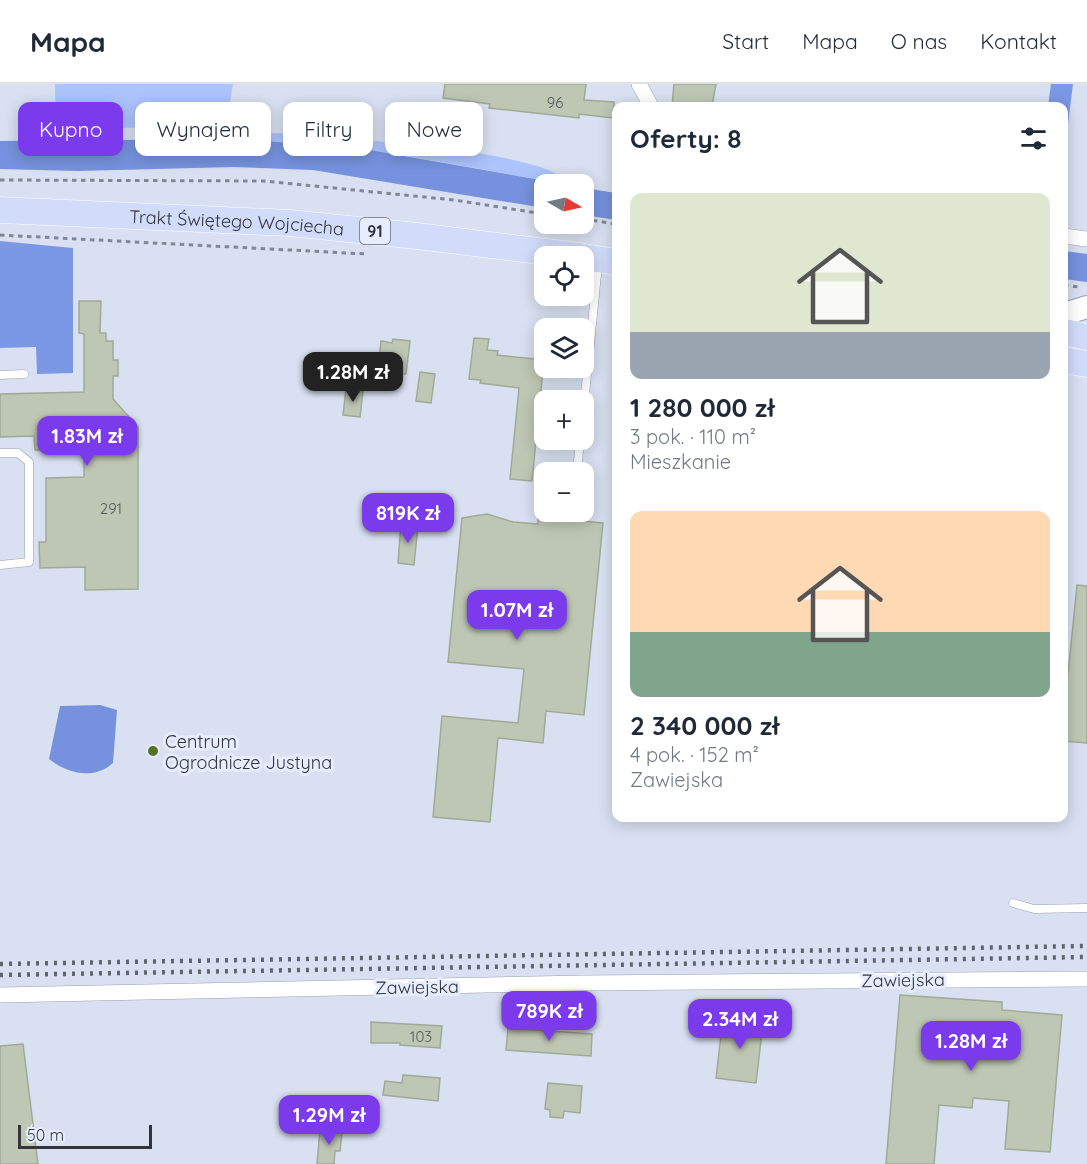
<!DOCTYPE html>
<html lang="pl">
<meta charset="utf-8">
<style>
:root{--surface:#fff;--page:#f2f2f3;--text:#1f2937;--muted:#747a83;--line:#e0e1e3;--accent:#7c3aed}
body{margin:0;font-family:Quicksand,sans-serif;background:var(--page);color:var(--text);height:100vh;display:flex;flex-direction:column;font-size:22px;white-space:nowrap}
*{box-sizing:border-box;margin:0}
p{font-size:20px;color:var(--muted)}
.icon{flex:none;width:33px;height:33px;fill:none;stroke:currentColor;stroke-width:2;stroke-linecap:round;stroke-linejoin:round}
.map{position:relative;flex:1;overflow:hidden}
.details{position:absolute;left:612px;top:18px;width:456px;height:720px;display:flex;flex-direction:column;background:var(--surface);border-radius:12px;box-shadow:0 3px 15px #0003}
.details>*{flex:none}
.guide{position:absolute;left:18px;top:18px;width:504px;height:54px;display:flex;gap:12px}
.needle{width:39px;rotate:99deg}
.tools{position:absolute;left:534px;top:90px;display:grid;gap:12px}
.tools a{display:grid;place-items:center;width:60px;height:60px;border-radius:12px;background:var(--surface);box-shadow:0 3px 15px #0003;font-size:30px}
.scale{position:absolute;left:18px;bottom:15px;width:134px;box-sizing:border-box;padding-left:6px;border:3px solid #32353c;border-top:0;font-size:16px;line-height:21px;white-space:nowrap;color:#32353c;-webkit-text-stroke:4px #e5edfe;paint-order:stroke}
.price{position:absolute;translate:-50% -51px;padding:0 14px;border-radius:12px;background:var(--accent);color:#fff;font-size:20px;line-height:39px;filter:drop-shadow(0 2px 3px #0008)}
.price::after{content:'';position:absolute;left:50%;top:36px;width:18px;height:14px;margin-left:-9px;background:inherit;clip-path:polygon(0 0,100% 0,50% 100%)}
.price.selected{background:#222;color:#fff}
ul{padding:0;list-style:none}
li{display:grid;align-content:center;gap:12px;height:318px;padding:0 18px}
li span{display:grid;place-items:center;height:186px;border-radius:12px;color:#555}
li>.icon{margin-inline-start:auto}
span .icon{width:108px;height:108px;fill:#fffc;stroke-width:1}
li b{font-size:26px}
h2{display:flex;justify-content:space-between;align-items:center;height:72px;padding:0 18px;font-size:26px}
.pill{padding:0 21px;border-radius:12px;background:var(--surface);box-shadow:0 3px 15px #0003;font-size:21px;line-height:54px}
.pill.selected{background:var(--accent);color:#fff}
header{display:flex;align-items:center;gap:36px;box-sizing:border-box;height:84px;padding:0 30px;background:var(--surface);border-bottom:2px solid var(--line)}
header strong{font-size:28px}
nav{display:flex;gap:33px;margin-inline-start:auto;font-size:21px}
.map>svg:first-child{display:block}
.green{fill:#acc3fc}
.forest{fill:#7b98e4}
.water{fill:#7692de}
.building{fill:#bec6b4;stroke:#a1a998;stroke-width:1.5}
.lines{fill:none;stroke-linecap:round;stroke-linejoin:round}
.lane-casing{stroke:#99a0b1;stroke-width:9}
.street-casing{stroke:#99a0b1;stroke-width:16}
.secondary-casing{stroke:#99a0b1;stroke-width:24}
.primary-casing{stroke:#fff;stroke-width:27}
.path{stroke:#828793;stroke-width:3;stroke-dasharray:4.5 4.5;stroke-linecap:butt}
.lane{stroke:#fff;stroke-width:8}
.street{stroke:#fff;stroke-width:15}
.secondary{stroke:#fff;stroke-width:22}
.primary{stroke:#d1dcfa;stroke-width:26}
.rail{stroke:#5f646e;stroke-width:4.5;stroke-dasharray:3 6;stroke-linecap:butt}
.poi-dot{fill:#567227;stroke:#e5edfe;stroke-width:2}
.labels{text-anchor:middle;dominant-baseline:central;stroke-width:6;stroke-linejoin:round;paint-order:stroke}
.number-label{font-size:15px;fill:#55595a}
.shield{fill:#e5edfe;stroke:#686c76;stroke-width:1.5}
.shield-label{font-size:16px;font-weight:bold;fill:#32353c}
.street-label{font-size:18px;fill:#32353c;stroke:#e5edfe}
.poi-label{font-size:18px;fill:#32353c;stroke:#e5edfe;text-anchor:start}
</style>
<header>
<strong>Mapa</strong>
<nav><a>Start</a><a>Mapa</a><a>O nas</a><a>Kontakt</a></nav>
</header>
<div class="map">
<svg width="1087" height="1080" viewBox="0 0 1087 1080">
<rect width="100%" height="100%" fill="#d8e0f1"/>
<g class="green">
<polygon points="55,0 233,0 226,43 95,44 56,41"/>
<path d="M286,49C370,58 455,59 537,82C551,86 565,95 579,100H564L407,72L237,55V50Z"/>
</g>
<g class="forest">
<polygon points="1051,0 1073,0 1068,40 1064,39 1064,22 1048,22"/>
<polygon points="0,157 73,164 73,289 37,290 36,263 0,264"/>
</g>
<g class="water">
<polygon points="237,55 358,64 564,100 544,100 544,124 313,86 233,83 78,87 0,85 0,57"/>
<polygon points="584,104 616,109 616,136 584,131"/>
<polygon points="1064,167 1087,170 1087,198 1064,195"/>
<path d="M100,621L117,626L113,679C94,696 68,690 49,675L60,622Z"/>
</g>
<g class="building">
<polygon points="445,0 586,0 584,16 614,18 613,34 579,30 579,34 489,24 490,20 443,14"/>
<polygon points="674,0 716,0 712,22 672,22"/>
<polygon points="79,217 101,217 100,249 106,249 106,257 113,257 113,276 118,276 118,292 113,292 113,315 138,343 138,505 85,506 85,483 40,484 39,458 46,458 46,394 84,393 84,366 35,366 34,352 0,353 0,310 84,308 84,250 79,249"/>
<polygon points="474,254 489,255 487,266 498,267 497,271 544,276 532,397 510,395 519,304 480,299 481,296 469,295"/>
<polygon points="393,255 410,257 406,290 378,287 381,257 392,259"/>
<polygon points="420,288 435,290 431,319 416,317"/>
<polygon points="346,305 363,307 360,333 343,331"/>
<polygon points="487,430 513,438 538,440 538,433 603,439 584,631 546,627 543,659 498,654 490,738 433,733 442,632 518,639 524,585 448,578 462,434"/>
<polygon points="401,439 418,441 414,481 398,479"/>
<polygon points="1077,501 1087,502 1087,659 1064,657 1064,630"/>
<polygon points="900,911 1002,918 1002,926 1062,931 1050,1068 1005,1065 1009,1017 973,1014 972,1024 939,1021 934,1080 886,1080"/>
<polygon points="723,934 763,939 756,999 716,994"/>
<polygon points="371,938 442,942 440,964 400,961 400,959 371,959"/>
<polygon points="508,944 592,950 591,972 506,966"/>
<polygon points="23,960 38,1080 0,1080 0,962"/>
<polygon points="403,991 440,994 438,1017 383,1011 385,997 402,999"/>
<polygon points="548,999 582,1002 580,1029 564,1027 563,1034 550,1033 550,1026 545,1025"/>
<polygon points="328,1043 342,1048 340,1067 335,1067 334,1080 317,1080 320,1046 328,1047"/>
</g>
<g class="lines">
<g class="lane-casing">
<g id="lane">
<polyline points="0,291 24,290"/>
<polyline points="584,320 598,180"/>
<polyline points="0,369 18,369 29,378 29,478 0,481"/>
<polyline points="577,388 580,356"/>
<polyline points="573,429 573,428"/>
<polyline points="1013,819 1034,825 1087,824"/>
</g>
</g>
<g class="street-casing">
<g id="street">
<polyline points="639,0 651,22"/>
<polyline points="1064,152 1087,155"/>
<polyline points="0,911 583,899 1087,895"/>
</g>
</g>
<g class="secondary-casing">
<polyline id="secondary" points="1064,230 1087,223"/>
</g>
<g class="primary-casing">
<g id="primary">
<path id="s1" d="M0,126L290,139L417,152L579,172"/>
<polyline points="584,173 616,178"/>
<polyline points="1064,248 1087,253"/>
<polyline points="1064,276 1087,280"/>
</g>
</g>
<g class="path">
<polyline points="0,96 264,97 454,116 544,130"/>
<polyline points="584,135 616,140"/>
<polyline points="0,151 367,170"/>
<polyline points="1064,201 1079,203"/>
</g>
<use href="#lane" class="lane"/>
<use href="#street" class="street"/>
<use href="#secondary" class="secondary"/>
<use href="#primary" class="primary"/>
<g class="rail">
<polyline points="0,880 1087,862"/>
<polyline points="0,891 1087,873"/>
</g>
</g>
<circle class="poi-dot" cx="153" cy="667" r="6"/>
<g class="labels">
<g class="number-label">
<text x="555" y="18">96</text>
<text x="111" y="424">291</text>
<text x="421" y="952">103</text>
</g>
<rect class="shield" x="360" y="134" width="30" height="26" rx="4.5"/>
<g class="shield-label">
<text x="375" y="147">91</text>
</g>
<g class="street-label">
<text stroke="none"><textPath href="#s1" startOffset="237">Trakt Świętego Wojciecha</textPath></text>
<text transform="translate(903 896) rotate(-1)">Zawiejska</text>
<text transform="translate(417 903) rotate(-1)">Zawiejska</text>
</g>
<g class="poi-label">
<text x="165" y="657">Centrum<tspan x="165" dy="21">Ogrodnicze Justyna</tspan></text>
</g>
</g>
</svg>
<div class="tools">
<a><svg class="needle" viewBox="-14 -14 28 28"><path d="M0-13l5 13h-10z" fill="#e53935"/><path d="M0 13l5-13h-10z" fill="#747a83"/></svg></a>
<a><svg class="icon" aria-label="locate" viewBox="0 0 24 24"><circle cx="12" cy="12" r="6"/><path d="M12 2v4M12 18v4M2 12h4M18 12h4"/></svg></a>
<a><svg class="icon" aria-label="layers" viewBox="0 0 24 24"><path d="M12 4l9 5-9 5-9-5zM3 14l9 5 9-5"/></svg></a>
<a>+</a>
<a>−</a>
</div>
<div class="scale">50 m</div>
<b class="price selected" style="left:353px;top:319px">1.28M zł</b>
<b class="price" style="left:87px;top:383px">1.83M zł</b>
<b class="price" style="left:408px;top:460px">819K zł</b>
<b class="price" style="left:517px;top:557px">1.07M zł</b>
<b class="price" style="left:549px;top:958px">789K zł</b>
<b class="price" style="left:740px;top:966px">2.34M zł</b>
<b class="price" style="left:971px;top:988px">1.28M zł</b>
<b class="price" style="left:329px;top:1062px">1.29M zł</b>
<div class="guide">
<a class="pill selected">Kupno</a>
<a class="pill">Wynajem</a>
<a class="pill">Filtry</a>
<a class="pill">Nowe</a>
</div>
<section class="details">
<h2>Oferty: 8<svg class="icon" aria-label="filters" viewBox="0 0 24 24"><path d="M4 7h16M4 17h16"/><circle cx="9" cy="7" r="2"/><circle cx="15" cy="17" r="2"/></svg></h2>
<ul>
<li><span style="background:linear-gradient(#dfe7d0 75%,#9aa5b1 0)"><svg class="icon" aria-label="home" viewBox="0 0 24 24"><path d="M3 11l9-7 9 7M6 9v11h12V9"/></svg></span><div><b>1 280 000 zł</b><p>3 pok. · 110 m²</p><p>Mieszkanie</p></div></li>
<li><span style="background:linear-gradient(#ffd9b3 65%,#7fa58c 0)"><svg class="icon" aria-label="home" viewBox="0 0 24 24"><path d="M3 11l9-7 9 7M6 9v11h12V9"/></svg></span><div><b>2 340 000 zł</b><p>4 pok. · 152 m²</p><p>Zawiejska</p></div></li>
</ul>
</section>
</div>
